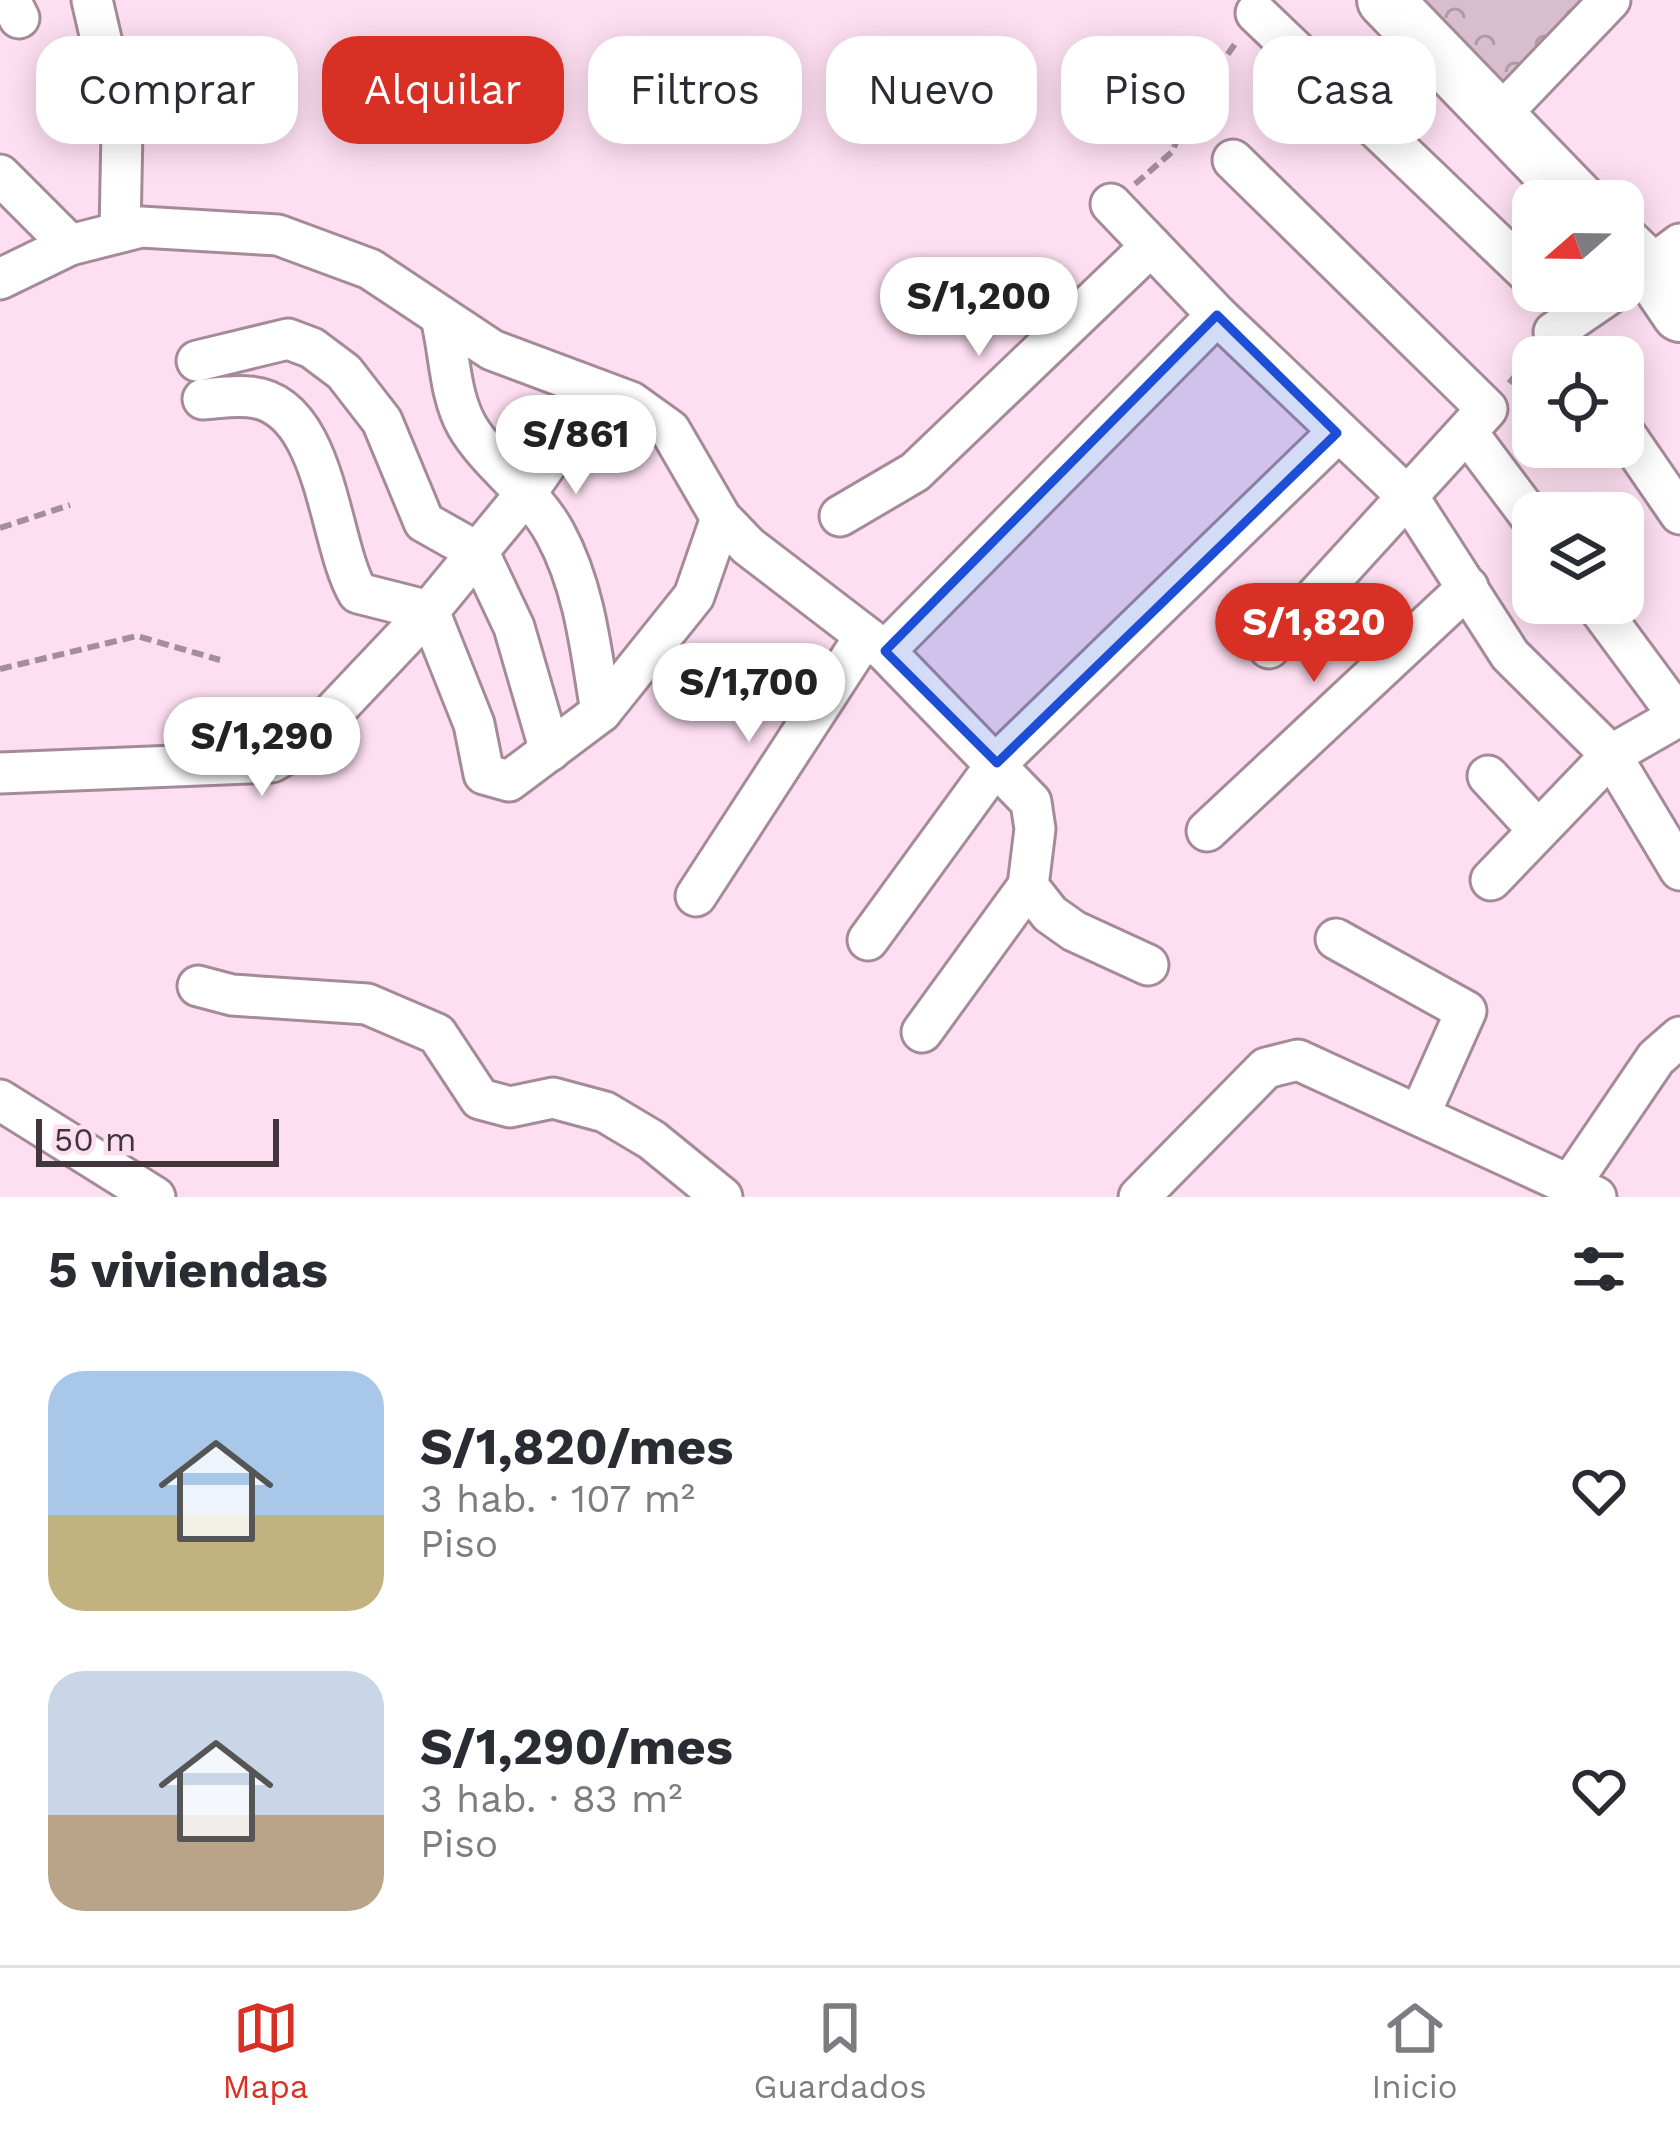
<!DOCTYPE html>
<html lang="es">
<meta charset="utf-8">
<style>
:root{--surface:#fff;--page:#f2f2f3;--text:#2b2b33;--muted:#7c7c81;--line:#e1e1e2;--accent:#d93025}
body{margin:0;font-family:"Work Sans",sans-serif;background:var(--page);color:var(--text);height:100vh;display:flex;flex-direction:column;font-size:45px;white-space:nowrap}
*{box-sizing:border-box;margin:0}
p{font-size:39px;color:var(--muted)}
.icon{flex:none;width:66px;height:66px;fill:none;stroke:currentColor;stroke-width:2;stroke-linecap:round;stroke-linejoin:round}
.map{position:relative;height:1197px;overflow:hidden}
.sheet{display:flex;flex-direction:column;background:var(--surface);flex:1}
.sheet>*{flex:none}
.guide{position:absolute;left:36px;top:36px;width:1608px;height:108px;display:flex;gap:24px}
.needle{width:78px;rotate:250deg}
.buttons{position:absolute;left:1512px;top:180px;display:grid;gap:24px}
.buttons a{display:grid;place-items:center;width:132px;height:132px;border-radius:24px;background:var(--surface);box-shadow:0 6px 30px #0003;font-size:60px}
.scale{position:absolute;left:36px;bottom:30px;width:243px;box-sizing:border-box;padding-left:12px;border:6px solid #42363d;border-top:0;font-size:33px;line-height:42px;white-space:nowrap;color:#42363d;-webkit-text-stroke:9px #fddff1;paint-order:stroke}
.price{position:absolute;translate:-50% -102px;padding:0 27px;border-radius:42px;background:#fff;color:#222;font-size:39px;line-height:78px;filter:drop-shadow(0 3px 6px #0008)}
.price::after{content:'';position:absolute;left:50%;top:72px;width:36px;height:27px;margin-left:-18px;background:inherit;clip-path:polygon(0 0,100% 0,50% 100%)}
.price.active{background:var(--accent);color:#fff}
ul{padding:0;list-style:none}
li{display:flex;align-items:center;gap:36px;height:300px;padding:0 48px}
li span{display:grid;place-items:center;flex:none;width:336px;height:240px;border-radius:36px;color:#555}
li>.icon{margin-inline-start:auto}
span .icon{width:144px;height:144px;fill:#fffc;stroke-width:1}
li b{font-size:51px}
h2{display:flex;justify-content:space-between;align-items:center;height:144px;padding:0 48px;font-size:51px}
.chip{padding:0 42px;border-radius:36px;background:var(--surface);box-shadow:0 6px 30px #0003;font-size:42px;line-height:108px}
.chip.active{background:var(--accent);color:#fff}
.tab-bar{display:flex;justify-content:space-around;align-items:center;height:168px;border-top:3px solid var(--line);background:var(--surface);font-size:33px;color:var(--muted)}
.tab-bar a{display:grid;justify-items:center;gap:6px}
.tab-bar .active{color:var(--accent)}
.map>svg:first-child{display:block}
.forest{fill:url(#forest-crowns)}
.pitch{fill:#d8bdcc}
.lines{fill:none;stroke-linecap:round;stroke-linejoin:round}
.street-casing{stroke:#a58a9a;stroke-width:45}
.secondary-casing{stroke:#a58a9a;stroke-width:60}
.path{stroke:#a48e9b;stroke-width:6;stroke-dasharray:12 6;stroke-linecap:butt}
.street{stroke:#fff;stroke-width:39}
.secondary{stroke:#fff;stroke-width:54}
.marked{fill:#1d4ed8;fill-opacity:0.2;stroke:#1d4ed8;stroke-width:9;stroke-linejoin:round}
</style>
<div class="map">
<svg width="1680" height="1197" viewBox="0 0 1680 1197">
<defs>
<pattern id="forest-crowns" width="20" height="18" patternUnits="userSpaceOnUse" patternTransform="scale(3)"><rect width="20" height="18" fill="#d8bdcc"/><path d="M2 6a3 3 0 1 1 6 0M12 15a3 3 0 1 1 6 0" fill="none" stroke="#b19aa7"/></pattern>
</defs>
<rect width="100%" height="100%" fill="#fddff1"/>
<polygon class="forest" points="1385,0 1603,0 1496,119"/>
<polygon class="pitch" points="1481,0 1550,0 1515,34"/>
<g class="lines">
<g class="street-casing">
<g id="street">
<polyline points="10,0 19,18"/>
<polyline points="92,0 122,130 120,232"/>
<polyline points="1256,13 1533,278"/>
<polyline points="1496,119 1610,0"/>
<polyline points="1233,160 1487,409 1269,648"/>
<polyline points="0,175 70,245 141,227 278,235 370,269 492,350 631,402 670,430 721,518 748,546 885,651 1031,802 1035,829 1028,886 1050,914 1074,931 1148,965"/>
<polyline points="1111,204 1217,315 1409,498 1510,655 1611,755 1680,870"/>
<polyline points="0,279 70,245"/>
<polyline points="1628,283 1680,244"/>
<path d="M441,318C450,353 449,394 467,426C490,465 533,492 555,533C585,588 591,651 601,712"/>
<polyline points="1572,357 1554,332 1614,291"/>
<polyline points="197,361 288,339 312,348 344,372 382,421 424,522 479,553 514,627 550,751"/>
<polyline points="598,390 527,492 429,611 474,724 484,774 509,781 601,712 694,596 721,518"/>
<polyline points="1623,431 1680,514"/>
<polyline points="1467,432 1533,520"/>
<polyline points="840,516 915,472 1151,246"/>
<polyline points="1595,603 1680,718"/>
<polyline points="885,651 1217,315"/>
<path d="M0,773L272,762L304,743L429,611L358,593C328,543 328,404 250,397C235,395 218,398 203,399"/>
<polyline points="1488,776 1538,830"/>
<polyline points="1207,831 1468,587"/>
<polyline points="1491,880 1611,755 1679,716"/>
<polyline points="696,896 865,636"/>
<polyline points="1336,939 1466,1011 1420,1114"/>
<polyline points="868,940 997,763 1337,433"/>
<polyline points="198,986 232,995 367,1004 437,1034 480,1099 510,1107 553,1098 605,1112 652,1140 722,1197"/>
<polyline points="922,1032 1028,886"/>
<polyline points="0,1100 155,1197"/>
<polyline points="1571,1183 1656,1058 1680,1037"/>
<polyline points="1139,1197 1266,1068 1298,1060 1596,1197"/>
</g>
</g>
<g class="secondary-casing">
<g id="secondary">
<polyline points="1385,0 1579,201"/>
<polyline points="1623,244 1650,270 1680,314"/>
</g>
</g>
<g class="path">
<polyline points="1135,184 1172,152 1191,107 1237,41"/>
<polyline points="1509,383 1532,357"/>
<polyline points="0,528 70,505"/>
<polyline points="0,669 137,636 220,660"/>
</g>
<use href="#street" class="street"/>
<use href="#secondary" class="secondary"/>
</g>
<path class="marked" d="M1217,315L1337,433L997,763L885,651Z"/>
</svg>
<div class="buttons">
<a><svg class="needle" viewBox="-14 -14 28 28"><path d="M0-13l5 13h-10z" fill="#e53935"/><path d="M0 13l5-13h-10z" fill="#7c7c81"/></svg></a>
<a><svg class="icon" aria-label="locate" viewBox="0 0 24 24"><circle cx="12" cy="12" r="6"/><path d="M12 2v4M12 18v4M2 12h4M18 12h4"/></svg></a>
<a><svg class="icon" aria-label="layers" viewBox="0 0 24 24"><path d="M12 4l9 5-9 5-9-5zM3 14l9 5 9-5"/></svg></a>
</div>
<div class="scale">50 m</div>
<b class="price" style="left:979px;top:359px">S/1,200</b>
<b class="price" style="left:576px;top:497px">S/861</b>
<b class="price active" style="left:1314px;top:685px">S/1,820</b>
<b class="price" style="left:749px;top:745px">S/1,700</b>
<b class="price" style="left:262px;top:799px">S/1,290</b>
<div class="guide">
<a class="chip">Comprar</a>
<a class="chip active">Alquilar</a>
<a class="chip">Filtros</a>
<a class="chip">Nuevo</a>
<a class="chip">Piso</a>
<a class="chip">Casa</a>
</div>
</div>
<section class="sheet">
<h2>5 viviendas<svg class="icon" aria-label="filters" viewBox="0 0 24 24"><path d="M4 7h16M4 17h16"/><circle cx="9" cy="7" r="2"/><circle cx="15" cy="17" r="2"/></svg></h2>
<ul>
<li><span style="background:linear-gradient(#a9c7e8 60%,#c2b280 0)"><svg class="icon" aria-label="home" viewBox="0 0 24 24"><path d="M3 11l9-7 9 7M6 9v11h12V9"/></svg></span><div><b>S/1,820/mes</b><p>3 hab. · 107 m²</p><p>Piso</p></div><svg class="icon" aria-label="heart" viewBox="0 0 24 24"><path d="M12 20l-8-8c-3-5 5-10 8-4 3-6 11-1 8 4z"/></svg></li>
<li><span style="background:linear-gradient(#c9d6e8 60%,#b9a48a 0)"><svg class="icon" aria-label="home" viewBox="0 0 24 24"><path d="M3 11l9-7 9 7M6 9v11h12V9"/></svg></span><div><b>S/1,290/mes</b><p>3 hab. · 83 m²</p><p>Piso</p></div><svg class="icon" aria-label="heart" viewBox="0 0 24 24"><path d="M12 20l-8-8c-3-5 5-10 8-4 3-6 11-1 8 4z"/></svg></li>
</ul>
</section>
<nav class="tab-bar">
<a class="active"><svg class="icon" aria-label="map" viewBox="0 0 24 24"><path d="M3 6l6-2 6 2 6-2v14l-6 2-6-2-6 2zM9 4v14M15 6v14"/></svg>Mapa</a>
<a><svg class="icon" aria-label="saved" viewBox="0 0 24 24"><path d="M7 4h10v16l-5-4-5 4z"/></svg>Guardados</a>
<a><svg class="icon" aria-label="home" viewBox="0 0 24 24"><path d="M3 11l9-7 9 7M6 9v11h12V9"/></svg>Inicio</a>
</nav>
